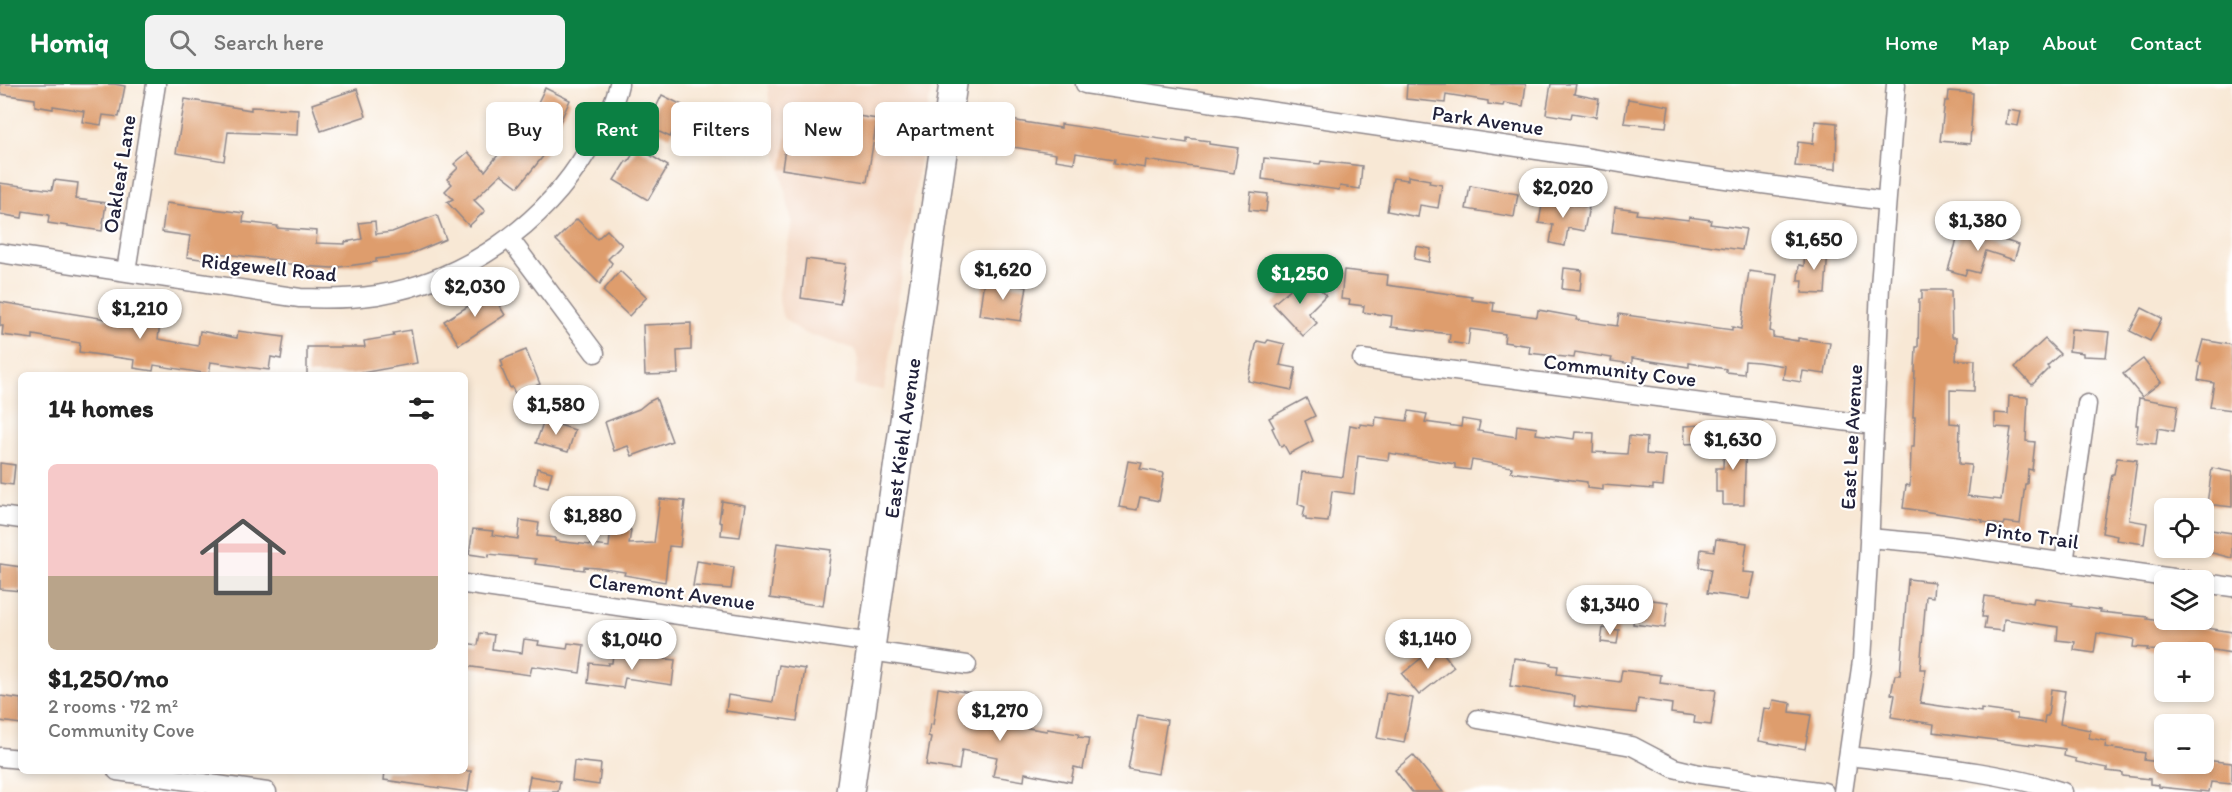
<!DOCTYPE html>
<meta charset="utf-8">
<style>
:root{--surface:#fff;--page:#f2f2f2;--text:#222;--muted:#767676;--line:#e0e0e0;--accent:#0b8043}
body{margin:0;font-family:Itim,sans-serif;background:var(--page);color:var(--text);height:100vh;display:flex;flex-direction:column;font-size:22px;white-space:nowrap}
*{box-sizing:border-box;margin:0}
p{font-size:20px;color:var(--muted)}
.icon{flex:none;width:33px;height:33px;fill:none;stroke:currentColor;stroke-width:2;stroke-linecap:round;stroke-linejoin:round}
.map{position:relative;flex:1;overflow:hidden}
.drawer{position:absolute;left:18px;top:288px;width:450px;height:402px;display:flex;flex-direction:column;background:var(--surface);border-radius:9px;box-shadow:0 3px 9px #0003}
.drawer>*{flex:none}
.guide{position:absolute;left:486px;top:18px;width:570px;height:54px;display:flex;gap:12px}
.controls{position:absolute;left:2154px;top:414px;display:grid;gap:12px}
.controls a{display:grid;place-items:center;width:60px;height:60px;border-radius:9px;background:var(--surface);box-shadow:0 3px 9px #0003;font-size:30px}
.price{position:absolute;translate:-50% -51px;padding:0 14px;border-radius:21px;background:#fff;color:#222;font-size:20px;line-height:39px;filter:drop-shadow(0 2px 3px #0008)}
.price::after{content:'';position:absolute;left:50%;top:36px;width:18px;height:14px;margin-left:-9px;background:inherit;clip-path:polygon(0 0,100% 0,50% 100%)}
.price.current{background:var(--accent);color:#fff}
ul{padding:0;list-style:none}
li{display:grid;align-content:center;gap:12px;height:318px;padding:0 30px}
li+li{border-top:2px solid var(--line)}
li span{display:grid;place-items:center;height:186px;border-radius:9px;color:#555}
li>.icon{margin-inline-start:auto}
span .icon{width:108px;height:108px;fill:#fffc;stroke-width:1}
li b{font-size:26px}
h2{display:flex;justify-content:space-between;align-items:center;height:72px;padding:0 30px;font-size:26px}
.chip{padding:0 21px;border-radius:9px;background:var(--surface);box-shadow:0 3px 9px #0003;font-size:21px;line-height:54px}
.chip.current{background:var(--accent);color:#fff}
header{display:flex;align-items:center;gap:36px;box-sizing:border-box;height:84px;padding:0 30px;background:var(--accent);color:#fff}
header strong{font-size:28px}
nav{display:flex;gap:33px;margin-inline-start:auto;font-size:21px}
.search{width:420px;height:54px;background:var(--page);display:flex;align-items:center;gap:15px;box-sizing:border-box;padding:0 21px;border-radius:9px;color:var(--muted);font-size:22px}
.map>svg:first-child{display:block}
.built{fill:#f3d4be}
.building{fill:#de9d6d}
.lines{fill:none;stroke-linecap:round;stroke-linejoin:round}
.minor-casing{stroke:#8d8588;stroke-width:21}
.primary-casing{stroke:#8d8588;stroke-width:30}
.minor{stroke:#fff;stroke-width:18}
.primary{stroke:#fff;stroke-width:27}
.labels{text-anchor:middle;dominant-baseline:central;stroke-width:4.5;stroke-linejoin:round;paint-order:stroke}
.street-label{font-size:21px;fill:#22223b;stroke:#fff}
</style>
<header>
<strong>Homiq</strong>
<div class="search"><svg class="icon" aria-label="search" viewBox="0 0 24 24"><circle cx="10" cy="10" r="6"/><path d="M15 15l6 6"/></svg>Search here</div>
<nav><a>Home</a><a>Map</a><a>About</a><a>Contact</a></nav>
</header>
<div class="map">
<svg width="2232" height="708" viewBox="0 0 2232 708">
<rect width="100%" height="100%" fill="#fff"/>
<filter id="ink" filterUnits="userSpaceOnUse"><feTurbulence type="fractalNoise" baseFrequency=".0167" numOctaves="2"/><feDisplacementMap in="SourceGraphic" scale="12" xChannelSelector="R" yChannelSelector="G"/><feConvolveMatrix kernelMatrix="1 2 1 2 8 2 1 2 1" color-interpolation-filters="sRGB"/></filter>
<filter id="wash" filterUnits="userSpaceOnUse"><feTurbulence type="fractalNoise" baseFrequency=".008" numOctaves="4" result="noise"/><feDisplacementMap in="SourceGraphic" scale="24" xChannelSelector="R" yChannelSelector="G"/><feGaussianBlur stdDeviation="1.35" result="paint"/><feColorMatrix in="noise" values="0 0 0 0 0 0 0 0 0 0 0 0 0 0 0 0 0 1.4 0 .05"/><feComposite in="paint" operator="in"/></filter>
<g filter="url(#wash)">
<rect width="100%" height="100%" fill="#f8e8d5"/>
<polygon class="built" points="767,0 932,0 884,306 855,302 858,276 855,265 804,249 789,239 782,231 779,217 779,208 792,138 775,62"/>
<g id="blocks">
<g class="building">
<polygon points="0,0 114,0 125,2 119,33 103,31 101,41 82,38 84,27 53,22 53,25 35,22 35,15 0,10"/>
<polygon points="1407,0 1526,0 1523,22 1504,19 1503,22 1488,20 1488,17 1446,10 1445,19 1406,15"/>
<polygon points="1551,0 1576,0 1574,10 1599,15 1596,33 1572,29 1571,34 1546,30"/>
<polygon points="545,4 570,16 545,70 518,103 501,90 474,116 485,127 469,142 447,118 453,115 445,107 452,100 447,95 458,84 454,80 468,68 485,87 520,44 524,47"/>
<polygon points="357,5 366,32 321,47 312,20"/>
<polygon points="1949,7 1973,9 1970,60 1940,57 1945,17 1948,17"/>
<polygon points="662,11 686,23 684,26 690,29 684,42 677,38 670,53 649,43 649,38"/>
<polygon points="185,15 251,26 251,23 298,25 297,51 228,48 224,77 176,69"/>
<polygon points="1628,15 1669,22 1666,43 1624,39"/>
<polygon points="791,22 877,35 867,98 782,85"/>
<polygon points="981,26 1005,29 1004,35 1061,44 1061,40 1187,59 1187,54 1209,57 1209,60 1238,64 1234,89 1146,76 1145,84 1114,79 1115,75 1076,69 1074,79 1055,76 1056,70 976,57"/>
<polygon points="2008,26 2021,28 2018,42 2006,40"/>
<polygon points="1815,37 1837,39 1836,85 1795,82 1798,58 1813,60"/>
<polygon points="637,63 668,82 648,116 614,96 626,77 628,78"/>
<polygon points="1264,74 1320,80 1321,77 1362,82 1360,105 1340,102 1339,106 1262,95"/>
<polygon points="1408,92 1430,96 1429,99 1442,101 1438,124 1420,121 1418,133 1387,127 1393,94 1408,96"/>
<polygon points="54,96 78,99 76,115 106,119 102,147 48,139 49,131 23,127 22,134 0,130 0,99 52,106"/>
<polygon points="1470,102 1518,110 1514,133 1466,125"/>
<polygon points="1251,108 1268,110 1266,128 1249,126"/>
<polygon points="1543,115 1589,123 1584,147 1568,144 1565,162 1550,159 1553,141 1539,139"/>
<polygon points="166,119 244,129 243,138 278,142 277,144 317,147 316,159 345,160 345,158 362,155 359,139 375,137 376,150 392,148 437,131 446,155 408,171 376,175 376,178 332,184 301,182 301,180 284,180 284,177 208,168 207,176 187,173 190,152 162,148"/>
<polygon points="1615,123 1637,126 1636,130 1689,136 1689,133 1711,136 1710,140 1746,145 1742,166 1612,148"/>
<polygon points="577,135 597,155 607,146 622,161 608,175 612,179 600,200 556,156"/>
<polygon points="1959,149 1983,157 1985,150 2019,161 2014,176 1986,167 1979,189 1967,186 1965,191 1948,186"/>
<polygon points="1416,162 1431,165 1429,178 1414,175"/>
<polygon points="1805,163 1828,165 1825,210 1802,209 1803,196 1798,196 1799,181 1804,182"/>
<polygon points="806,175 846,180 840,220 801,214"/>
<polygon points="1564,184 1582,186 1580,207 1562,205"/>
<polygon points="1344,186 1388,191 1387,201 1472,213 1472,216 1494,219 1493,227 1537,233 1538,226 1577,233 1576,236 1617,242 1619,230 1732,246 1732,243 1741,245 1749,187 1777,191 1770,247 1773,248 1773,253 1798,257 1798,254 1830,259 1825,290 1803,287 1801,298 1783,295 1785,282 1758,278 1745,277 1744,290 1726,288 1726,285 1689,279 1689,283 1632,274 1632,280 1611,277 1612,274 1575,268 1574,274 1546,271 1529,269 1530,262 1504,258 1505,250 1470,245 1468,261 1449,258 1450,250 1391,243 1392,232 1363,228 1364,222 1349,220 1350,216 1341,215"/>
<polygon points="620,187 647,213 629,232 603,207"/>
<polygon points="1302,195 1307,201 1312,197 1326,211 1308,229 1317,239 1303,252 1273,220"/>
<polygon points="984,196 1027,203 1021,237 979,231"/>
<polygon points="1922,206 1951,206 1952,253 1957,253 1956,276 1975,276 1974,307 1950,306 1950,339 1960,340 1959,380 1971,381 1967,412 2001,416 2011,344 1995,343 1995,329 2008,330 2009,312 2028,313 2026,357 2035,358 2032,386 2028,385 2027,400 2025,400 2020,440 2004,438 2003,441 1982,438 1983,436 1903,424 1906,401 1910,402 1911,363 1914,363 1915,333 1913,333 1916,263 1918,263 1919,215 1922,215"/>
<polygon points="491,208 505,231 459,261 444,237"/>
<polygon points="0,218 112,236 113,232 160,239 158,255 198,262 200,247 237,254 238,247 284,253 281,275 271,273 269,286 211,278 209,290 154,281 153,287 134,284 135,276 79,268 80,259 33,251 33,255 2,251 3,242 0,242"/>
<polygon points="2142,224 2162,234 2150,257 2130,247"/>
<polygon points="691,239 691,266 677,267 678,290 645,291 643,241"/>
<polygon points="2071,245 2109,248 2106,273 2083,272 2083,269 2069,267"/>
<polygon points="411,246 417,279 351,291 307,291 307,263 365,263 364,257 394,252 393,249"/>
<polygon points="2045,255 2060,270 2047,282 2049,284 2032,301 2015,283"/>
<polygon points="1268,256 1285,260 1280,281 1296,284 1292,306 1248,297 1257,257 1266,259"/>
<polygon points="2203,256 2232,261 2232,326 2210,323 2214,299 2198,296 2201,279 2197,278"/>
<polygon points="526,266 540,300 515,310 512,303 510,304 501,283 503,282 501,276"/>
<polygon points="2143,275 2161,298 2142,313 2123,290"/>
<polygon points="656,314 672,357 632,372 628,362 614,367 605,338 639,325 648,318"/>
<polygon points="1306,314 1315,332 1305,337 1313,357 1289,370 1284,361 1281,363 1272,344 1274,343 1269,334"/>
<polygon points="2139,314 2178,321 2174,347 2158,344 2156,360 2136,358 2138,341 2136,341"/>
<polygon points="1409,327 1427,330 1425,338 1461,343 1462,335 1480,338 1478,347 1516,353 1517,341 1537,344 1536,350 1574,355 1575,348 1594,349 1593,368 1627,370 1629,352 1647,354 1646,370 1666,372 1663,402 1653,401 1653,405 1603,401 1603,406 1587,404 1587,398 1511,388 1512,383 1472,376 1470,386 1455,384 1455,380 1389,369 1388,376 1358,372 1354,410 1332,407 1328,438 1306,436 1306,433 1303,433 1305,423 1298,420 1302,388 1343,393 1350,341 1360,343 1360,340 1375,342 1376,333 1407,337"/>
<polygon points="544,336 575,346 568,368 536,359"/>
<polygon points="1702,341 1703,359 1685,360 1684,342"/>
<polygon points="1724,352 1746,352 1744,421 1723,421 1723,408 1716,408 1716,384 1723,384"/>
<polygon points="2117,374 2137,376 2129,436 2147,439 2144,460 2116,456 2117,452 2102,449 2112,390 2114,390"/>
<polygon points="1128,377 1142,379 1140,385 1164,389 1159,417 1140,413 1137,426 1119,423"/>
<polygon points="0,379 15,381 13,401 0,399"/>
<polygon points="537,384 552,388 548,403 534,400"/>
<polygon points="2212,384 2232,388 2232,423 2207,420"/>
<polygon points="660,415 685,417 680,463 669,462 665,498 624,491 625,488 598,484 584,483 584,486 535,480 536,475 489,470 489,473 469,470 473,445 493,447 492,451 518,455 520,436 539,439 537,452 555,454 555,457 609,463 611,443 631,446 629,460 654,459"/>
<polygon points="722,417 745,421 740,453 721,451 722,439 719,438"/>
<polygon points="2204,445 2232,449 2232,474 2204,467"/>
<polygon points="1716,455 1747,459 1743,488 1755,489 1749,515 1707,509 1711,485 1699,483 1701,465 1714,467"/>
<polygon points="777,459 831,466 823,522 770,514"/>
<polygon points="697,477 734,483 731,505 693,502"/>
<polygon points="0,480 21,483 21,507 0,505"/>
<polygon points="1908,495 1934,498 1933,513 1926,512 1920,585 1926,585 1920,619 1981,628 1981,625 2017,630 2017,635 2044,639 2045,632 2048,632 2051,605 2065,607 2060,640 2090,646 2089,654 2106,657 2105,663 2145,669 2144,676 2198,683 2198,680 2204,680 2204,676 2232,679 2232,700 2211,698 2209,708 2159,703 2159,701 2150,700 2150,695 2123,692 2123,689 2107,687 2107,684 2076,678 2076,675 2064,672 2065,665 1933,648 1934,640 1891,633 1895,611 1891,610 1895,591 1900,591"/>
<polygon points="1985,512 2033,519 2034,514 2072,519 2071,522 2100,526 2100,528 2148,533 2147,535 2172,539 2172,536 2193,538 2193,542 2232,548 2232,569 2189,562 2188,568 2147,566 2148,564 2133,563 2134,555 2097,549 2094,569 2074,566 2075,558 2057,556 2058,543 2004,535 2003,547 1984,545 1986,533 1982,533"/>
<polygon points="1636,514 1668,518 1665,544 1633,540"/>
<polygon points="1603,544 1619,546 1617,560 1601,558"/>
<polygon points="480,549 494,551 492,565 522,569 524,555 539,557 538,561 567,565 568,559 584,561 580,589 532,582 530,591 465,582 465,559 478,561"/>
<polygon points="1437,561 1454,583 1419,611 1402,590"/>
<polygon points="613,569 675,576 672,601 625,594 623,604 588,599 590,579 608,581 608,579 612,579"/>
<polygon points="1514,574 1551,579 1550,581 1558,582 1557,590 1620,598 1622,586 1661,591 1660,599 1716,606 1711,641 1694,639 1695,632 1671,629 1672,620 1638,615 1636,629 1605,626 1574,622 1575,612 1510,602"/>
<polygon points="779,581 805,585 797,637 726,627 728,611 773,618"/>
<polygon points="938,604 972,609 971,615 988,618 985,637 1047,647 1047,645 1079,650 1078,653 1089,654 1083,685 1074,683 1071,698 1025,689 1024,697 993,692 997,673 962,666 959,686 926,681 931,653 928,652 930,640 933,641"/>
<polygon points="1386,609 1413,614 1404,659 1377,654"/>
<polygon points="0,612 21,615 21,640 0,637"/>
<polygon points="1773,616 1791,619 1790,628 1811,631 1805,665 1759,657 1764,624 1771,625"/>
<polygon points="1138,631 1167,636 1158,690 1128,685"/>
<polygon points="1413,671 1443,708 1412,708 1395,686"/>
<polygon points="574,677 601,680 599,701 572,697"/>
<polygon points="385,687 471,687 468,708 384,696"/>
<polygon points="530,692 560,697 558,708 527,708"/>
</g>
</g>
</g>
<g filter="url(#ink)">
<use href="#blocks" fill-opacity="0" stroke="#8d8588" stroke-width="1.5"/>
<g class="lines">
<g class="minor-casing">
<g id="minor">
<polyline points="1085,0 1585,73 1667,87 1885,117"/>
<polyline points="509,154 595,269"/>
<path d="M0,169L300,214C326,215 351,215 377,211C464,196 543,142 588,66C600,45 614,23 619,0"/>
<polyline points="126,187 156,0"/>
<polyline points="1362,275 1873,341"/>
<polyline points="0,432 21,435"/>
<polyline points="1869,454 1936,460 2187,496"/>
<polyline points="2064,479 2087,320"/>
<polyline points="2204,499 2232,503"/>
<polyline points="465,500 872,559"/>
<polyline points="871,567 967,581"/>
<polyline points="1478,635 1632,662 1674,684 1699,690 1824,708"/>
<path d="M1849,672C1921,681 1994,686 2063,708"/>
<polyline points="0,673 21,675"/>
<polyline points="117,687 267,708"/>
<polyline points="1843,708 1862,577 1870,442 1880,202 1896,0"/>
</g>
</g>
<g class="primary-casing">
<polyline id="primary" points="850,708 953,0"/>
</g>
<use href="#minor" class="minor"/>
<use href="#primary" class="primary"/>
</g>
</g>
<g class="labels">
<g class="street-label">
<text transform="translate(1488 36) rotate(8)">Park Avenue</text>
<text transform="translate(119 90) rotate(-81)">Oakleaf Lane</text>
<text transform="translate(269 183) rotate(6)">Ridgewell Road</text>
<text transform="translate(1620 286) rotate(7)">Community Cove</text>
<text transform="translate(1851 353) rotate(-87)">East Lee Avenue</text>
<text transform="translate(902 354) rotate(-82)">East Kiehl Avenue</text>
<text transform="translate(2032 451) rotate(8)">Pinto Trail</text>
<text transform="translate(672 507) rotate(8)">Claremont Avenue</text>
</g>
</g>
</svg>
<div class="controls">
<a><svg class="icon" aria-label="locate" viewBox="0 0 24 24"><circle cx="12" cy="12" r="6"/><path d="M12 2v4M12 18v4M2 12h4M18 12h4"/></svg></a>
<a><svg class="icon" aria-label="layers" viewBox="0 0 24 24"><path d="M12 4l9 5-9 5-9-5zM3 14l9 5 9-5"/></svg></a>
<a>+</a>
<a>−</a>
</div>
<b class="price" style="left:1563px;top:135px">$2,020</b>
<b class="price" style="left:1978px;top:168px">$1,380</b>
<b class="price" style="left:1814px;top:187px">$1,650</b>
<b class="price" style="left:1003px;top:217px">$1,620</b>
<b class="price current" style="left:1300px;top:221px">$1,250</b>
<b class="price" style="left:475px;top:234px">$2,030</b>
<b class="price" style="left:140px;top:256px">$1,210</b>
<b class="price" style="left:556px;top:352px">$1,580</b>
<b class="price" style="left:1733px;top:387px">$1,630</b>
<b class="price" style="left:593px;top:463px">$1,880</b>
<b class="price" style="left:1610px;top:552px">$1,340</b>
<b class="price" style="left:1428px;top:586px">$1,140</b>
<b class="price" style="left:632px;top:587px">$1,040</b>
<b class="price" style="left:1000px;top:658px">$1,270</b>
<div class="guide">
<a class="chip">Buy</a>
<a class="chip current">Rent</a>
<a class="chip">Filters</a>
<a class="chip">New</a>
<a class="chip">Apartment</a>
</div>
<section class="drawer">
<h2>14 homes<svg class="icon" aria-label="filters" viewBox="0 0 24 24"><path d="M4 7h16M4 17h16"/><circle cx="9" cy="7" r="2"/><circle cx="15" cy="17" r="2"/></svg></h2>
<ul>
<li><span style="background:linear-gradient(#f6c9c9 60%,#b9a48a 0)"><svg class="icon" aria-label="home" viewBox="0 0 24 24"><path d="M3 11l9-7 9 7M6 9v11h12V9"/></svg></span><div><b>$1,250/mo</b><p>2 rooms · 72 m²</p><p>Community Cove</p></div></li>
</ul>
</section>
</div>
